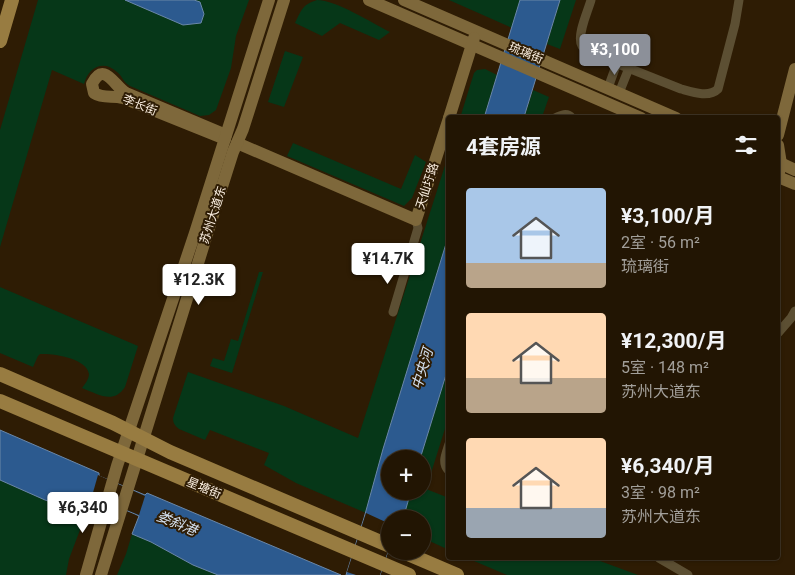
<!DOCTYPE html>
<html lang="zh">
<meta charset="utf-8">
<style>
:root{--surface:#221503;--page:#2e2212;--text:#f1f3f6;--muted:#a29f9a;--line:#3f3425;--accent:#8c9099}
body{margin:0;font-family:Roboto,"Noto Sans SC",sans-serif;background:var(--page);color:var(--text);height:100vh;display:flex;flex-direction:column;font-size:19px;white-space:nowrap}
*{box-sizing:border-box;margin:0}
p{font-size:16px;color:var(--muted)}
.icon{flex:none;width:28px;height:28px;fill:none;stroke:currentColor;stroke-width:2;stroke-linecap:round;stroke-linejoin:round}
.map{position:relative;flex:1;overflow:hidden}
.sheet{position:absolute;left:446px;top:115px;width:334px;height:445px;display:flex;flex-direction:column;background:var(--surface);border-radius:5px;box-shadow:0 1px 4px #0004,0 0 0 1px var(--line)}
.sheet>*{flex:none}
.controls{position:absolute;left:381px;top:450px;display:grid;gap:10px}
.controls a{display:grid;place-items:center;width:50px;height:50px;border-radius:50%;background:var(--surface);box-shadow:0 1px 4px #0004,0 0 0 1px var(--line);font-size:25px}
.price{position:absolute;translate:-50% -42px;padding:0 11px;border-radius:5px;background:#fff;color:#222;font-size:16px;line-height:32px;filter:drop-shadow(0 1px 2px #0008)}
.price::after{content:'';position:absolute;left:50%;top:30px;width:15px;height:11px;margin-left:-8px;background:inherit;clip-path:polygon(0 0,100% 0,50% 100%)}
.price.on{background:var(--accent);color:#fff}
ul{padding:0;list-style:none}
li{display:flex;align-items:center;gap:15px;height:125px;padding:0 20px}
li span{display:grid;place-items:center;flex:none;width:140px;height:100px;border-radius:5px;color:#555}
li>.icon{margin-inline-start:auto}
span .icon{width:60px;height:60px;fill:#fffc;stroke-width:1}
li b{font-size:21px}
h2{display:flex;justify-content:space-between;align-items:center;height:60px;padding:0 20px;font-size:21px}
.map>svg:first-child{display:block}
.green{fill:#063718}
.water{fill:#2c5a8f;stroke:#6a87a8}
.pier{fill:#2e1c04}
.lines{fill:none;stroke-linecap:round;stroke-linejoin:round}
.street{stroke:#5c4f33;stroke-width:9}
.secondary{stroke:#7e683b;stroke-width:12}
.primary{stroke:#987c41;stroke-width:14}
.labels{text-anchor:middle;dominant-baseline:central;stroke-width:4;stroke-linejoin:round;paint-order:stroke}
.street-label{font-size:12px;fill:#fbefe1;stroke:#2e1c04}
.water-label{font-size:14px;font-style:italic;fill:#d4e1f1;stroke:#2e1c04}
</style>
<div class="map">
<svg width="795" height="575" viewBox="0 0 795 575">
<rect width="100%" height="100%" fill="#2e1c04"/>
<g class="green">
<path d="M38,0H249L236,36L231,68L216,110L209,115L200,116L130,86C122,81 123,77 117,72C103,59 88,68 84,84L52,70L0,247V130Z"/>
<path d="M317,0C336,0 372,23 390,32L379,40L340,23L322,36L295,23C302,9 302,5 317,0Z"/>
<polygon points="449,0 520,0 512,28"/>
<polygon points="560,0 576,0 560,49 547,44"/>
<polygon points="285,51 303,57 284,107 268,102"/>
<polygon points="485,69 497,75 484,117 460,118 474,73 477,70"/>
<polygon points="533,90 549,97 542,117 524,118"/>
<polygon points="293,143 401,189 415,155 426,162 412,198 404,206 287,156"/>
<path d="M449,153V234L383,449L366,513L296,483L264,465L269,453L210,430L205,440L179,429C175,426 173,423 173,418L188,372L284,406L358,438Z"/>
<polygon points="259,272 263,272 232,373 210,366 213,358 224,361 231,339 238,341"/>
<path d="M0,287L138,346L125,387C113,405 98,394 82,388C85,384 89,379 89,374C87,358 52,353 40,354L38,356L33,367L0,353Z"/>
<polygon points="449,365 449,416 426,489 449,498 449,550 423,538 422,519 403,519 411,491 422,491 422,459 420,459"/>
<polygon points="0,480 45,500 86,514 69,559 66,575 0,575"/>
<polygon points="132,534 151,542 193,565 218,575 117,575 126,554"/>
<polygon points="467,558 592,558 638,575 507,575"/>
</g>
<g class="water">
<polygon points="125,0 194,0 200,2 204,14 201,23 183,25"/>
<polygon points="520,0 560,0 524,117 484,118"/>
<polygon points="449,234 449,365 420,459 390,459 390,491 411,491 403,519 390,519 390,545 380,575 346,575 364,518 383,449"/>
<polygon points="0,430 99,473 99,476 145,495 147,493 341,575 218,575 193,565 151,542 132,534 139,516 135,514 92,496 86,514 45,500 0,480"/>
</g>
<g class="pier">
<polygon points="98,475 145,496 139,515 92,496"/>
<polygon points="366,513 390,524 390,545 380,575 356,575 347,572"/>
</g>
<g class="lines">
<g class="street">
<path d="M591,0C588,11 576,36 582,46C583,48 586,50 588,52L681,89C692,92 709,98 718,89L735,24L739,0"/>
<polyline points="608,88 617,63"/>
<polyline points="619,93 629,68"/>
<path d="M555,118C561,115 567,112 572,118"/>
<polyline points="393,312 418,228 416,220"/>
<polyline points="778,333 791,318 795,311"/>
<path d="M449,444C446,454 441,463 449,471"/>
<polyline points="659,558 688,575"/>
</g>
<g class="secondary">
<polyline points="369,0 641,118"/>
<polyline points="404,0 676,118"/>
<polyline points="449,118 474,38"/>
<polyline points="778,135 795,69"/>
<path d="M225,139L123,98C113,95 103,99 94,93L92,84C104,60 114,86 126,93L226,135"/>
<polyline points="237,143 416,220 449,118"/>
<polyline points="778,145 781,164 778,176"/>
<polyline points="778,162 795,170"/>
<polyline points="778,177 795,184"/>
<polyline points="86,575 117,466 195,233 269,0"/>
<polyline points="101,575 213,215 233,152 243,129 284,0"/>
</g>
<g class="primary">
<polyline points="0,41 12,0"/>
<polyline points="0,374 113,423 170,452 390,546"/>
<polyline points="0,401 409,575"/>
<polyline points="401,551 457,575"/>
</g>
</g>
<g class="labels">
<g class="street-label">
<text transform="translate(526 53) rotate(23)">琉璃街</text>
<text transform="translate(140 105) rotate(22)">李长街</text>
<text transform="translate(427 186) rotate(-72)">天仙圩路</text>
<text transform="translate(213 215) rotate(-72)">苏州大道东</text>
<text transform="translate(204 488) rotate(23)">星塘街</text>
</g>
<g class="water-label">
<text transform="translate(422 369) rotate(-73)">中央河</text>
<text transform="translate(177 523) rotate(23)">娄斜港</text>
</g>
</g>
</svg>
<div class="controls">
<a>+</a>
<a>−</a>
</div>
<b class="price on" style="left:615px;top:76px">¥3,100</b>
<b class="price" style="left:388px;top:285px">¥14.7K</b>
<b class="price" style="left:199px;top:306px">¥12.3K</b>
<b class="price" style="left:83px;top:534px">¥6,340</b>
<section class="sheet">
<h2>4套房源<svg class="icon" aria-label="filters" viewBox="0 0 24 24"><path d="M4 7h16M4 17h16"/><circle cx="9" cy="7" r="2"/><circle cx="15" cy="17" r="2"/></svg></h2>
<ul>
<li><span style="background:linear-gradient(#a9c7e8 75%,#b9a48a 0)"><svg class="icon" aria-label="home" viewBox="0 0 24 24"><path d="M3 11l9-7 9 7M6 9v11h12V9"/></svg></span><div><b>¥3,100/月</b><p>2室 · 56 m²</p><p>琉璃街</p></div></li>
<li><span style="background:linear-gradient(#ffd9b3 65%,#b9a48a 0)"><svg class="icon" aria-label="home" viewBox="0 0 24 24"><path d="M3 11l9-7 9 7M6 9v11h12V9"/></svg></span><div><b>¥12,300/月</b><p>5室 · 148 m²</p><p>苏州大道东</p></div></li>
<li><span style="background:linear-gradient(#ffd9b3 70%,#9aa5b1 0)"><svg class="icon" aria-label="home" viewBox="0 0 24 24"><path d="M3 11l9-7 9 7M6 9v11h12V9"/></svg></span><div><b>¥6,340/月</b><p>3室 · 98 m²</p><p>苏州大道东</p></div></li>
</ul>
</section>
</div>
